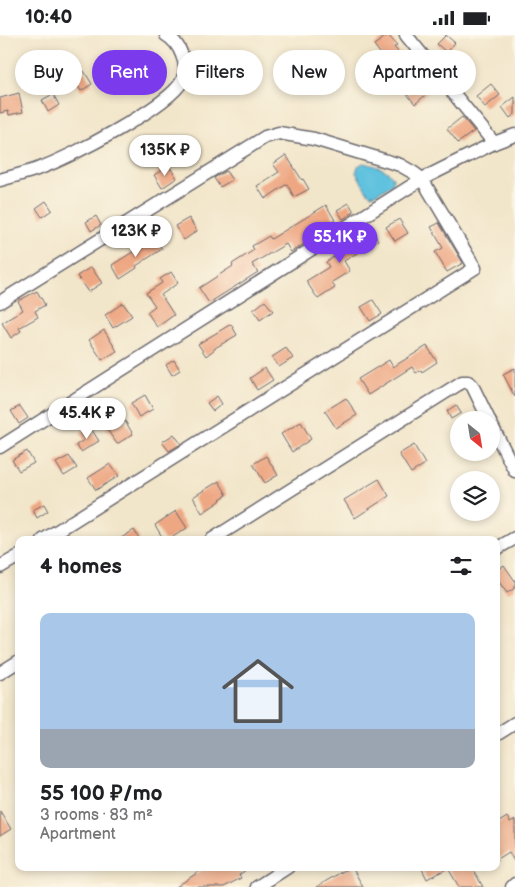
<!DOCTYPE html>
<meta charset="utf-8">
<style>
:root{--surface:#fff;--page:#f2f2f2;--text:#202124;--muted:#757577;--line:#e0e0e0;--accent:#7c3aed}
body{margin:0;font-family:"Balsamiq Sans",sans-serif;background:var(--page);color:var(--text);height:100vh;display:flex;flex-direction:column;font-size:19px;white-space:nowrap}
*{box-sizing:border-box;margin:0}
p{font-size:16px;color:var(--muted)}
.icon{flex:none;width:28px;height:28px;fill:none;stroke:currentColor;stroke-width:2;stroke-linecap:round;stroke-linejoin:round}
.map{position:relative;flex:1;overflow:hidden}
.drawer{position:absolute;left:15px;top:501px;width:485px;height:335px;display:flex;flex-direction:column;background:var(--surface);border-radius:10px;box-shadow:0 2px 8px #0003}
.drawer>*{flex:none}
.hud{position:absolute;left:15px;top:15px;width:485px;height:45px;display:flex;gap:10px}
.needle{width:32px;rotate:150deg}
.tools{position:absolute;left:450px;top:376px;display:grid;gap:10px}
.tools a{display:grid;place-items:center;width:50px;height:50px;border-radius:50%;background:var(--surface);box-shadow:0 2px 8px #0003;font-size:25px}
.price{position:absolute;translate:-50% -42px;padding:0 11px;border-radius:18px;background:#fff;color:#222;font-size:16px;line-height:32px;filter:drop-shadow(0 1px 2px #0008)}
.price::after{content:'';position:absolute;left:50%;top:30px;width:15px;height:11px;margin-left:-8px;background:inherit;clip-path:polygon(0 0,100% 0,50% 100%)}
.price.current{background:var(--accent);color:#fff}
ul{padding:0;list-style:none}
li{display:grid;align-content:center;gap:10px;height:265px;padding:0 25px}
li+li{border-top:1px solid var(--line)}
li span{display:grid;place-items:center;height:155px;border-radius:10px;color:#555}
li>.icon{margin-inline-start:auto}
span .icon{width:90px;height:90px;fill:#fffc;stroke-width:1}
li b{font-size:21px}
h2{display:flex;justify-content:space-between;align-items:center;height:60px;padding:0 25px;font-size:21px}
.pill{padding:0 18px;border-radius:22px;background:var(--surface);box-shadow:0 2px 8px #0003;font-size:18px;line-height:45px}
.pill.current{background:var(--accent);color:#fff}
.status{display:flex;justify-content:space-between;align-items:center;height:35px;padding:0 25px;background:var(--surface);direction:ltr}
.status svg{height:14px;fill:currentColor}
.map>svg:first-child{display:block}
.water{fill:#61c2df;stroke:#42728d}
.building{fill:#eea783}
.lines{fill:none;stroke-linecap:round;stroke-linejoin:round}
.minor-casing{stroke:#6b676d;stroke-width:15}
.minor{stroke:#fff;stroke-width:12}
</style>
<div class="status"><b>10:40</b><svg viewBox="0 0 49 12"><path d="M0 12V9h3v3zM5 12V6h3v6zM10 12V3h3v9zM15 12V0h3v12zM26 1h20v11H26zM47 4h2v5h-2z"/></svg></div>
<div class="map">
<svg width="515" height="852" viewBox="0 0 515 852">
<rect width="100%" height="100%" fill="#fcf5e5"/>
<filter id="ink" filterUnits="userSpaceOnUse"><feTurbulence type="fractalNoise" baseFrequency=".02" numOctaves="2"/><feDisplacementMap in="SourceGraphic" scale="10" xChannelSelector="R" yChannelSelector="G"/><feConvolveMatrix kernelMatrix="1 2 1 2 8 2 1 2 1" color-interpolation-filters="sRGB"/></filter>
<filter id="wash" filterUnits="userSpaceOnUse"><feTurbulence type="fractalNoise" baseFrequency=".0096" numOctaves="4" result="noise"/><feDisplacementMap in="SourceGraphic" scale="20" xChannelSelector="R" yChannelSelector="G"/><feGaussianBlur stdDeviation="1.12" result="paint"/><feColorMatrix in="noise" values="0 0 0 0 0 0 0 0 0 0 0 0 0 0 0 0 0 1.4 0 .05"/><feComposite in="paint" operator="in"/></filter>
<g filter="url(#wash)">
<rect width="100%" height="100%" fill="#f2e6ca"/>
<path class="water" d="M363,128C374,130 385,133 393,142V148L377,158L371,160C363,154 362,145 356,138L358,131Z"/>
<g id="blocks">
<g class="building">
<polygon points="388,0 397,10 394,12 414,35 407,41 405,38 399,43 391,33 374,10"/>
<polygon points="446,0 455,8 446,17 437,9"/>
<polygon points="126,16 138,37 113,52 102,34 117,25 115,23"/>
<polygon points="293,30 314,34 311,46 290,42"/>
<polygon points="84,36 92,49 81,56 73,43"/>
<polygon points="421,48 429,57 415,69 407,59"/>
<polygon points="491,49 500,60 485,72 476,61"/>
<polygon points="19,58 23,77 9,80 8,76 0,78 0,63"/>
<polygon points="53,59 59,70 48,77 42,65"/>
<polygon points="515,62 515,79 510,83 502,72"/>
<polygon points="462,82 474,96 458,108 447,94"/>
<polygon points="286,120 302,145 303,144 309,154 294,162 287,149 265,164 257,151 279,137 273,129"/>
<polygon points="169,131 177,143 162,153 154,140"/>
<polygon points="226,136 232,145 220,152 214,143"/>
<polygon points="46,166 52,175 42,182 36,173"/>
<polygon points="349,168 354,177 343,184 337,175"/>
<polygon points="326,170 335,185 323,192 325,196 291,217 286,209 252,229 258,237 209,268 199,253 233,231 232,229 254,215 252,211 269,201 271,204"/>
<polygon points="96,181 101,190 91,196 86,187"/>
<polygon points="189,183 197,196 184,205 175,191"/>
<polygon points="399,184 408,198 395,206 386,192"/>
<polygon points="439,188 463,228 447,237 435,217 443,213 431,192"/>
<polygon points="370,192 378,205 344,226 350,236 332,247 335,253 318,264 306,246 329,232 326,227 350,211 347,206"/>
<polygon points="155,203 162,214 136,231 137,233 120,244 112,230"/>
<polygon points="91,232 102,248 88,257 77,241"/>
<polygon points="171,237 178,248 161,260 174,280 157,292 147,277 155,271 146,258 162,248 160,244"/>
<polygon points="37,256 45,270 35,276 38,282 19,293 21,296 11,303 2,288 23,275 18,266"/>
<polygon points="373,265 382,279 370,286 361,272"/>
<polygon points="265,266 273,276 260,285 253,275"/>
<polygon points="123,268 132,281 113,293 105,280"/>
<polygon points="231,289 237,300 215,313 215,314 206,321 198,309"/>
<polygon points="104,295 117,316 102,325 89,305"/>
<polygon points="427,311 437,327 422,337 421,335 416,338 412,332 368,360 358,344 389,325 393,332"/>
<polygon points="286,313 293,323 279,332 272,322"/>
<polygon points="174,325 180,335 172,340 166,330"/>
<polygon points="265,333 273,345 257,355 250,343"/>
<polygon points="515,333 515,362 503,339"/>
<polygon points="145,360 153,374 139,382 131,368"/>
<polygon points="217,361 222,369 213,376 207,368"/>
<polygon points="346,363 357,380 336,393 325,376"/>
<polygon points="456,370 461,378 451,384 447,376"/>
<polygon points="20,371 28,383 19,389 11,376"/>
<polygon points="117,386 119,389 125,386 133,399 117,409 106,393"/>
<polygon points="301,387 311,404 292,417 281,399"/>
<polygon points="90,392 99,406 81,417 76,410 84,405 80,398"/>
<polygon points="174,399 181,409 169,416 162,407"/>
<polygon points="414,410 425,429 411,438 399,419"/>
<polygon points="27,416 34,428 19,436 12,425"/>
<polygon points="69,421 77,433 64,441 56,428"/>
<polygon points="266,421 278,440 265,448 253,429"/>
<polygon points="110,429 119,441 96,455 88,443"/>
<polygon points="379,444 389,461 355,483 344,465"/>
<polygon points="219,446 227,460 220,464 221,465 216,469 202,478 193,462"/>
<polygon points="44,469 48,476 37,483 33,475"/>
<polygon points="176,476 187,493 168,505 164,505 155,490"/>
<polygon points="134,495 140,505 118,505"/>
<polygon points="504,530 515,546 515,553 507,558 496,543 496,536"/>
<polygon points="0,776 11,794 0,801"/>
<polygon points="507,782 510,788 515,785 515,828 509,817 496,825 496,789"/>
<polygon points="206,832 250,832 239,840 241,843 224,852 176,852"/>
<polygon points="350,832 352,832 363,852 316,852"/>
<polygon points="421,832 472,832 483,852 459,852 448,833 427,844"/>
</g>
</g>
</g>
<g filter="url(#ink)">
<use href="#blocks" fill-opacity="0" stroke="#6b676d" stroke-width="1"/>
<g class="lines">
<g class="minor-casing">
<g id="minor">
<polyline points="406,0 494,108"/>
<path d="M0,145C13,141 27,138 40,133C69,123 169,71 182,46C186,38 186,29 182,20C179,12 175,5 166,0"/>
<polyline points="0,267 265,102 279,98 314,104 400,130 414,138 422,144 475,233 43,505"/>
<polyline points="491,389 515,436"/>
<polyline points="0,412 422,144 494,108 515,100"/>
<polyline points="211,505 462,347 468,347 472,350 489,385"/>
<polyline points="496,514 515,503"/>
<polyline points="0,532 19,521"/>
<polyline points="0,638 19,626"/>
<polyline points="496,700 515,688"/>
<polyline points="257,852 288,832"/>
<polyline points="512,852 515,849"/>
</g>
</g>
<use href="#minor" class="minor"/>
</g>
</g>
</svg>
<div class="tools">
<a><svg class="needle" viewBox="-14 -14 28 28"><path d="M0-13l5 13h-10z" fill="#e53935"/><path d="M0 13l5-13h-10z" fill="#757577"/></svg></a>
<a><svg class="icon" aria-label="layers" viewBox="0 0 24 24"><path d="M12 4l9 5-9 5-9-5zM3 14l9 5 9-5"/></svg></a>
</div>
<b class="price" style="left:165px;top:142px">135K ₽</b>
<b class="price" style="left:136px;top:223px">123K ₽</b>
<b class="price current" style="left:340px;top:229px">55.1K ₽</b>
<b class="price" style="left:87px;top:405px">45.4K ₽</b>
<div class="hud">
<a class="pill">Buy</a>
<a class="pill current">Rent</a>
<a class="pill">Filters</a>
<a class="pill">New</a>
<a class="pill">Apartment</a>
</div>
<section class="drawer">
<h2>4 homes<svg class="icon" aria-label="filters" viewBox="0 0 24 24"><path d="M4 7h16M4 17h16"/><circle cx="9" cy="7" r="2"/><circle cx="15" cy="17" r="2"/></svg></h2>
<ul>
<li><span style="background:linear-gradient(#a9c7e8 75%,#9aa5b1 0)"><svg class="icon" aria-label="home" viewBox="0 0 24 24"><path d="M3 11l9-7 9 7M6 9v11h12V9"/></svg></span><div><b>55 100 ₽/mo</b><p>3 rooms · 83 m²</p><p>Apartment</p></div></li>
</ul>
</section>
</div>
